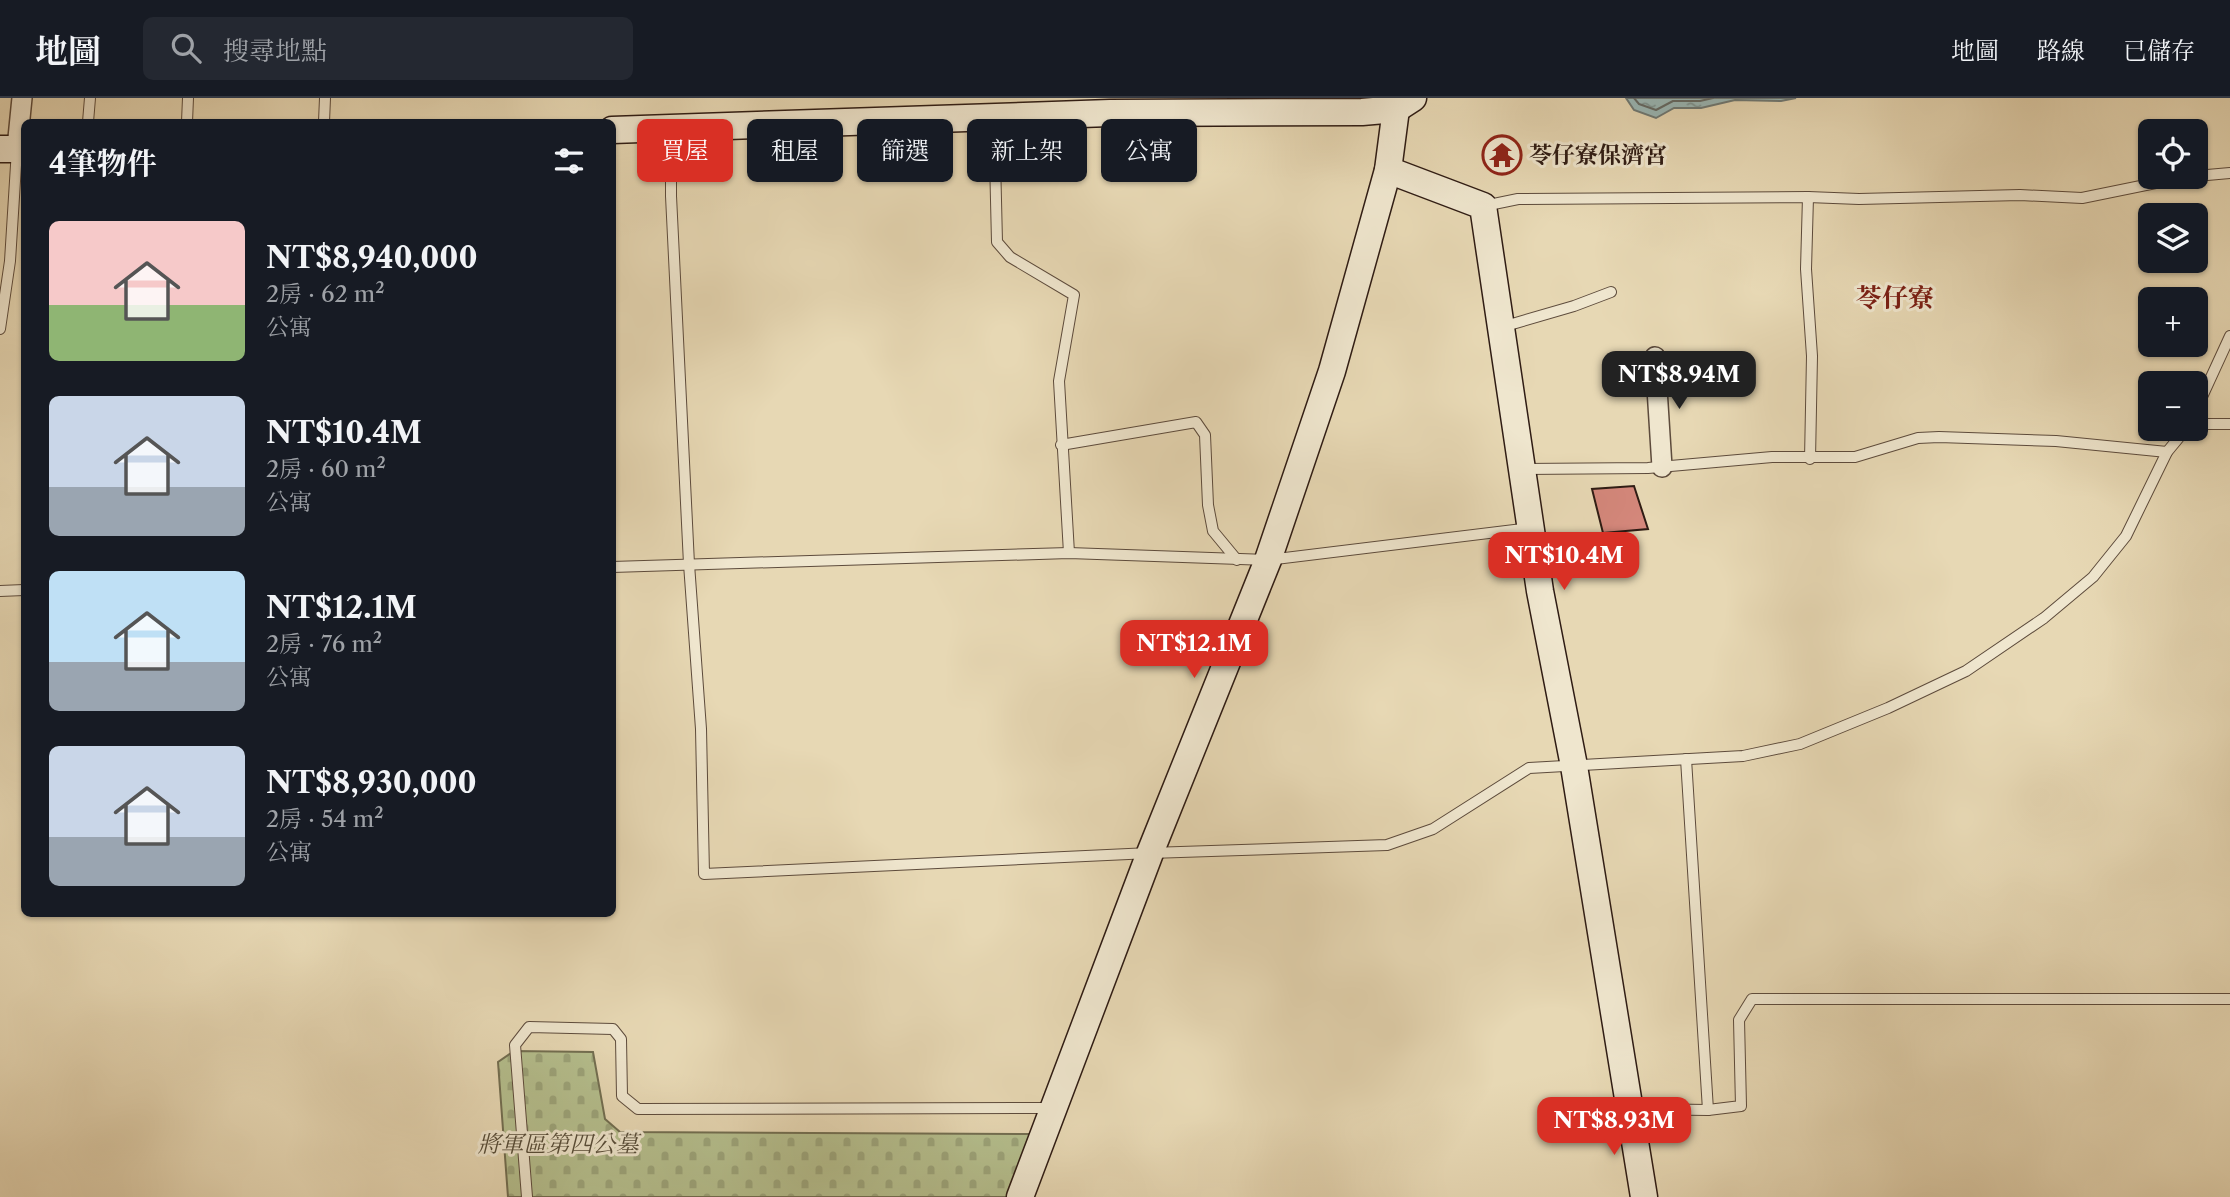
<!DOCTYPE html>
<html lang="zh-TW">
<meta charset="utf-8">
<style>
:root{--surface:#171b24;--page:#242831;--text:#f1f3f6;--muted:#9ea1a6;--line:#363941;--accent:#d93025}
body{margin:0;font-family:"Libre Caslon Text","Noto Serif TC",serif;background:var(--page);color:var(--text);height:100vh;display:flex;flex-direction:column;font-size:26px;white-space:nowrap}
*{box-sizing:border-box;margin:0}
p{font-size:23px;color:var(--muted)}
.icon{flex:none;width:38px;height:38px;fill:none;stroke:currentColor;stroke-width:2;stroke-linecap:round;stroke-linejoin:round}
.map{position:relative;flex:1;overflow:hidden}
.sheet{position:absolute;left:21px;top:21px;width:595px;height:798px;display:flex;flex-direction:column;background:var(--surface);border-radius:10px;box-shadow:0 2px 5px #0004}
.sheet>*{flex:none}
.top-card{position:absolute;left:637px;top:21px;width:665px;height:63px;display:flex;gap:14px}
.controls{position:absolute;left:2138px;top:21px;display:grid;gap:14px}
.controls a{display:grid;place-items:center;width:70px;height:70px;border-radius:10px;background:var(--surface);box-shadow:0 2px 5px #0004;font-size:35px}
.price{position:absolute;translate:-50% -60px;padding:0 16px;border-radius:14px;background:var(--accent);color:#fff;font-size:23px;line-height:46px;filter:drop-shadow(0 2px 4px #0008)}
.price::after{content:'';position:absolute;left:50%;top:42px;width:21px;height:16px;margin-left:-10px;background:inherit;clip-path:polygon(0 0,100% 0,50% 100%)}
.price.active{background:#222;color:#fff}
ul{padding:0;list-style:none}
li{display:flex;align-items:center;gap:21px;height:175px;padding:0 28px}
li span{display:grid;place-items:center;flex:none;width:196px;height:140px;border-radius:10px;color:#555}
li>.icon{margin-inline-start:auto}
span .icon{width:84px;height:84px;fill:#fffc;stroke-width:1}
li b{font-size:30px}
h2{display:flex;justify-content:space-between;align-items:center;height:84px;padding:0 28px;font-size:30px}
.pill{padding:0 24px;border-radius:10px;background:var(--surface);box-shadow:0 2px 5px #0004;font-size:24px;line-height:63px}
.pill.active{background:var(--accent);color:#fff}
header{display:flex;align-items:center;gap:42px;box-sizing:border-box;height:98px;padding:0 35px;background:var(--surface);border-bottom:2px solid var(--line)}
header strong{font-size:33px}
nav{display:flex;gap:38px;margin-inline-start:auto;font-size:24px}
.search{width:490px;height:63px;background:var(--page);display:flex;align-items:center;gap:18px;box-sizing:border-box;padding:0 24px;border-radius:10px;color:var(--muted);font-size:26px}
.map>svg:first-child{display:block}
.cemetery{fill:url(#cemetery-stones);stroke:#726e51;stroke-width:2}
.water{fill:url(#water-ripples);stroke:#6f7a76;stroke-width:2}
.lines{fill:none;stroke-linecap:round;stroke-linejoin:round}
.shore{stroke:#646a66;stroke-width:2}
.building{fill:#d4877b;stroke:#2f1c14;stroke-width:2}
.lane-casing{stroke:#5d4b3c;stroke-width:12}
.street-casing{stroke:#5d4b3c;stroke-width:22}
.secondary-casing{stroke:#2f1c14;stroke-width:29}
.lane{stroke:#efe6ce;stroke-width:10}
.street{stroke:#efe6ce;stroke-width:19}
.secondary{stroke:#efe6ce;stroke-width:26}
.labels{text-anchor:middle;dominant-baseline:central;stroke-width:6;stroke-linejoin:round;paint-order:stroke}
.poi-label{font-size:23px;font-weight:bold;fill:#2f1c14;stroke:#efe6ce;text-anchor:start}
.park-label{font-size:23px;font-style:italic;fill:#574d39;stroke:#efe6ce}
.quarter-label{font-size:26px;font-weight:bold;fill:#7a1f14;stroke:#efe6ce}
</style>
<header>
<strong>地圖</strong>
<div class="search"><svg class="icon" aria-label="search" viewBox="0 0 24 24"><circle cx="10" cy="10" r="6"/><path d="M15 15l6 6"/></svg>搜尋地點</div>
<nav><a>地圖</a><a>路線</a><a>已儲存</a></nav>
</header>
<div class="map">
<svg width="2230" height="1099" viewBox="0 0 2230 1099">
<defs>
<pattern id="cemetery-stones" width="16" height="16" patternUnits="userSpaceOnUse" patternTransform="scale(1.75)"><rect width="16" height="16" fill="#b5bf8e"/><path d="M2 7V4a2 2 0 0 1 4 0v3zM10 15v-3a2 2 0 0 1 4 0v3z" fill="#9ca47a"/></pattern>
<pattern id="water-ripples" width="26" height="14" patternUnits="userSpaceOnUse" patternTransform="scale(1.75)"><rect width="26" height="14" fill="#9ab8b7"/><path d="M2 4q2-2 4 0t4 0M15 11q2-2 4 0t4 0" fill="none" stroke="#7e9594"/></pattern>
</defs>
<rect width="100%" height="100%" fill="#e7d8b4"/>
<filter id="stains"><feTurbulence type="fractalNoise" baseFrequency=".00286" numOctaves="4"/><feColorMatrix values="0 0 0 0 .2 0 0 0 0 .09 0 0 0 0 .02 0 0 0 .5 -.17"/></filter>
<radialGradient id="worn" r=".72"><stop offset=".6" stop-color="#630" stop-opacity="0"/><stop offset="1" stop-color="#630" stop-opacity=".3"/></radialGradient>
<polygon class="cemetery" points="514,953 593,954 605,1021 620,1034 1035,1036 1010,1099 508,1099 498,964"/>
<polygon class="water" points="1626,0 1796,0 1781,3 1735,2 1701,10 1674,10 1656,20 1634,12"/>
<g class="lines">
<polyline class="shore" points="1634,0 1639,6 1656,12 1673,3 1700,3 1713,0"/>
</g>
<polygon class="building" points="1634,388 1648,431 1603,435 1592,391"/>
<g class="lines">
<g class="lane-casing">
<g id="lane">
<polyline points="994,19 997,144 1010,159 1074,197 1059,283 1069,455"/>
<polyline points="88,24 90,0"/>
<polyline points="187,24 188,0"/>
<polyline points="324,24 325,0"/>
<polyline points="671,33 671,98 689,466 701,631 704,776 1150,755 1387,747 1433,731 1529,670 1743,658 1800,646 1888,610 1966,573 2044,520 2093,479 2126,438 2167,354 2186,331"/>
<polyline points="2196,78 2230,75"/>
<polyline points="1808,99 1806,171 1812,258 1810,361"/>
<polyline points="1484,108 1518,101 1808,99 1859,101 2020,97 2082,100 2185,79"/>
<polyline points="1502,229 1574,208 1611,194"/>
<polyline points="0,231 10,163 17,51"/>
<polyline points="2196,312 2230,238"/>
<polyline points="2196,326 2230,326"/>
<polyline points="1061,347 1196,324 1205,337 1208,407 1213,433 1237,462"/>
<polyline points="1523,371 1648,370 1772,359 1855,359 1918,340 1939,339 2056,343 2167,354"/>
<polyline points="612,469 1069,455 1268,462 1530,430"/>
<polyline points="0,493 24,492"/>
<polyline points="1686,661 1708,1012"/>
<polyline points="1632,1011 1708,1012 1741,1008 1739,922 1752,901 2230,901"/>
<polyline points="527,1099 515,947 529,929 613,931 621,941 622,998 638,1011 1050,1010"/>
</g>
</g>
<g class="street-casing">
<g id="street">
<polyline points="17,50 22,0"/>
<polyline points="1655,259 1662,369"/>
</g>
</g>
<g class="secondary-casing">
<g id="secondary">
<polyline points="612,32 1110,15 1362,14 1396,11 1413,0"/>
<polyline points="0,51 24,51"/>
<polyline points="1388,72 1483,108 1540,493 1574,668 1644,1099"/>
<polyline points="1020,1099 1150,755 1268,462 1332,273 1388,72 1396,11"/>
</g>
</g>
<use href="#lane" class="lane"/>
<use href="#street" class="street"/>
<use href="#secondary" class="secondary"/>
</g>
<defs>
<g id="temple-ring" transform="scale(2.0125)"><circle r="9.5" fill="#efe6ce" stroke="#8f2418" stroke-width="1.5"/><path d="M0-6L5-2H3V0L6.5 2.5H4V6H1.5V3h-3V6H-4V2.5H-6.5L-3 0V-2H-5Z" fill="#8f2418"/></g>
</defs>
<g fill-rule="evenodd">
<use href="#temple-ring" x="1502" y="57"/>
</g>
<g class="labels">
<g class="poi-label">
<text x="1529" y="57">苓仔寮保濟宮</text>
</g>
<g class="park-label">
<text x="558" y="1046">將軍區第四公墓</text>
</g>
<g class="quarter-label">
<text x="1895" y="200">苓仔寮</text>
</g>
</g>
<rect width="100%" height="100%" filter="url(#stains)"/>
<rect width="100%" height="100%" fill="url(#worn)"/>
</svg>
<div class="controls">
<a><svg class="icon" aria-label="locate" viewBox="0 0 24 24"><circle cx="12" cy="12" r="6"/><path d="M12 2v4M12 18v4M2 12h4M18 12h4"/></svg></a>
<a><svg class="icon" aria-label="layers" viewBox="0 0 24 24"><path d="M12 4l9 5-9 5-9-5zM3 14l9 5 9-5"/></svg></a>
<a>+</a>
<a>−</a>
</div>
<b class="price active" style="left:1679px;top:313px">NT$8.94M</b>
<b class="price" style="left:1564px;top:494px">NT$10.4M</b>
<b class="price" style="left:1194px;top:582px">NT$12.1M</b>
<b class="price" style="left:1614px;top:1059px">NT$8.93M</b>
<div class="top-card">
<a class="pill active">買屋</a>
<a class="pill">租屋</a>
<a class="pill">篩選</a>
<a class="pill">新上架</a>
<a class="pill">公寓</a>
</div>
<section class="sheet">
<h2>4筆物件<svg class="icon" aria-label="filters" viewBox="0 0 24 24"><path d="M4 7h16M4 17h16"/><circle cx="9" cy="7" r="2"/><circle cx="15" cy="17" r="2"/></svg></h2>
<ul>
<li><span style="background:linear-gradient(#f6c9c9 60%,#8fb573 0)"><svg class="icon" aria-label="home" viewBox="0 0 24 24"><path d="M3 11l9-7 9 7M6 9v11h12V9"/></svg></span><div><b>NT$8,940,000</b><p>2房 · 62 m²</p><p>公寓</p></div></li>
<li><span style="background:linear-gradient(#c9d6e8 65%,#9aa5b1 0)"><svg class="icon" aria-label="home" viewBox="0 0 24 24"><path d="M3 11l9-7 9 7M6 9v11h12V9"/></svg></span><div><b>NT$10.4M</b><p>2房 · 60 m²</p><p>公寓</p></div></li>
<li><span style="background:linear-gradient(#bfe0f5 65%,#9aa5b1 0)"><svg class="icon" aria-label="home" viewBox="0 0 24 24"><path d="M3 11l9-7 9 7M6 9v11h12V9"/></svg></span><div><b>NT$12.1M</b><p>2房 · 76 m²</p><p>公寓</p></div></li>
<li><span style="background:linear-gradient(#c9d6e8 65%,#9aa5b1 0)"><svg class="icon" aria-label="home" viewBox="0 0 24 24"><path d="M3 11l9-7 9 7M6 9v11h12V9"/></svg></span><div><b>NT$8,930,000</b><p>2房 · 54 m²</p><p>公寓</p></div></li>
</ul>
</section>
</div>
